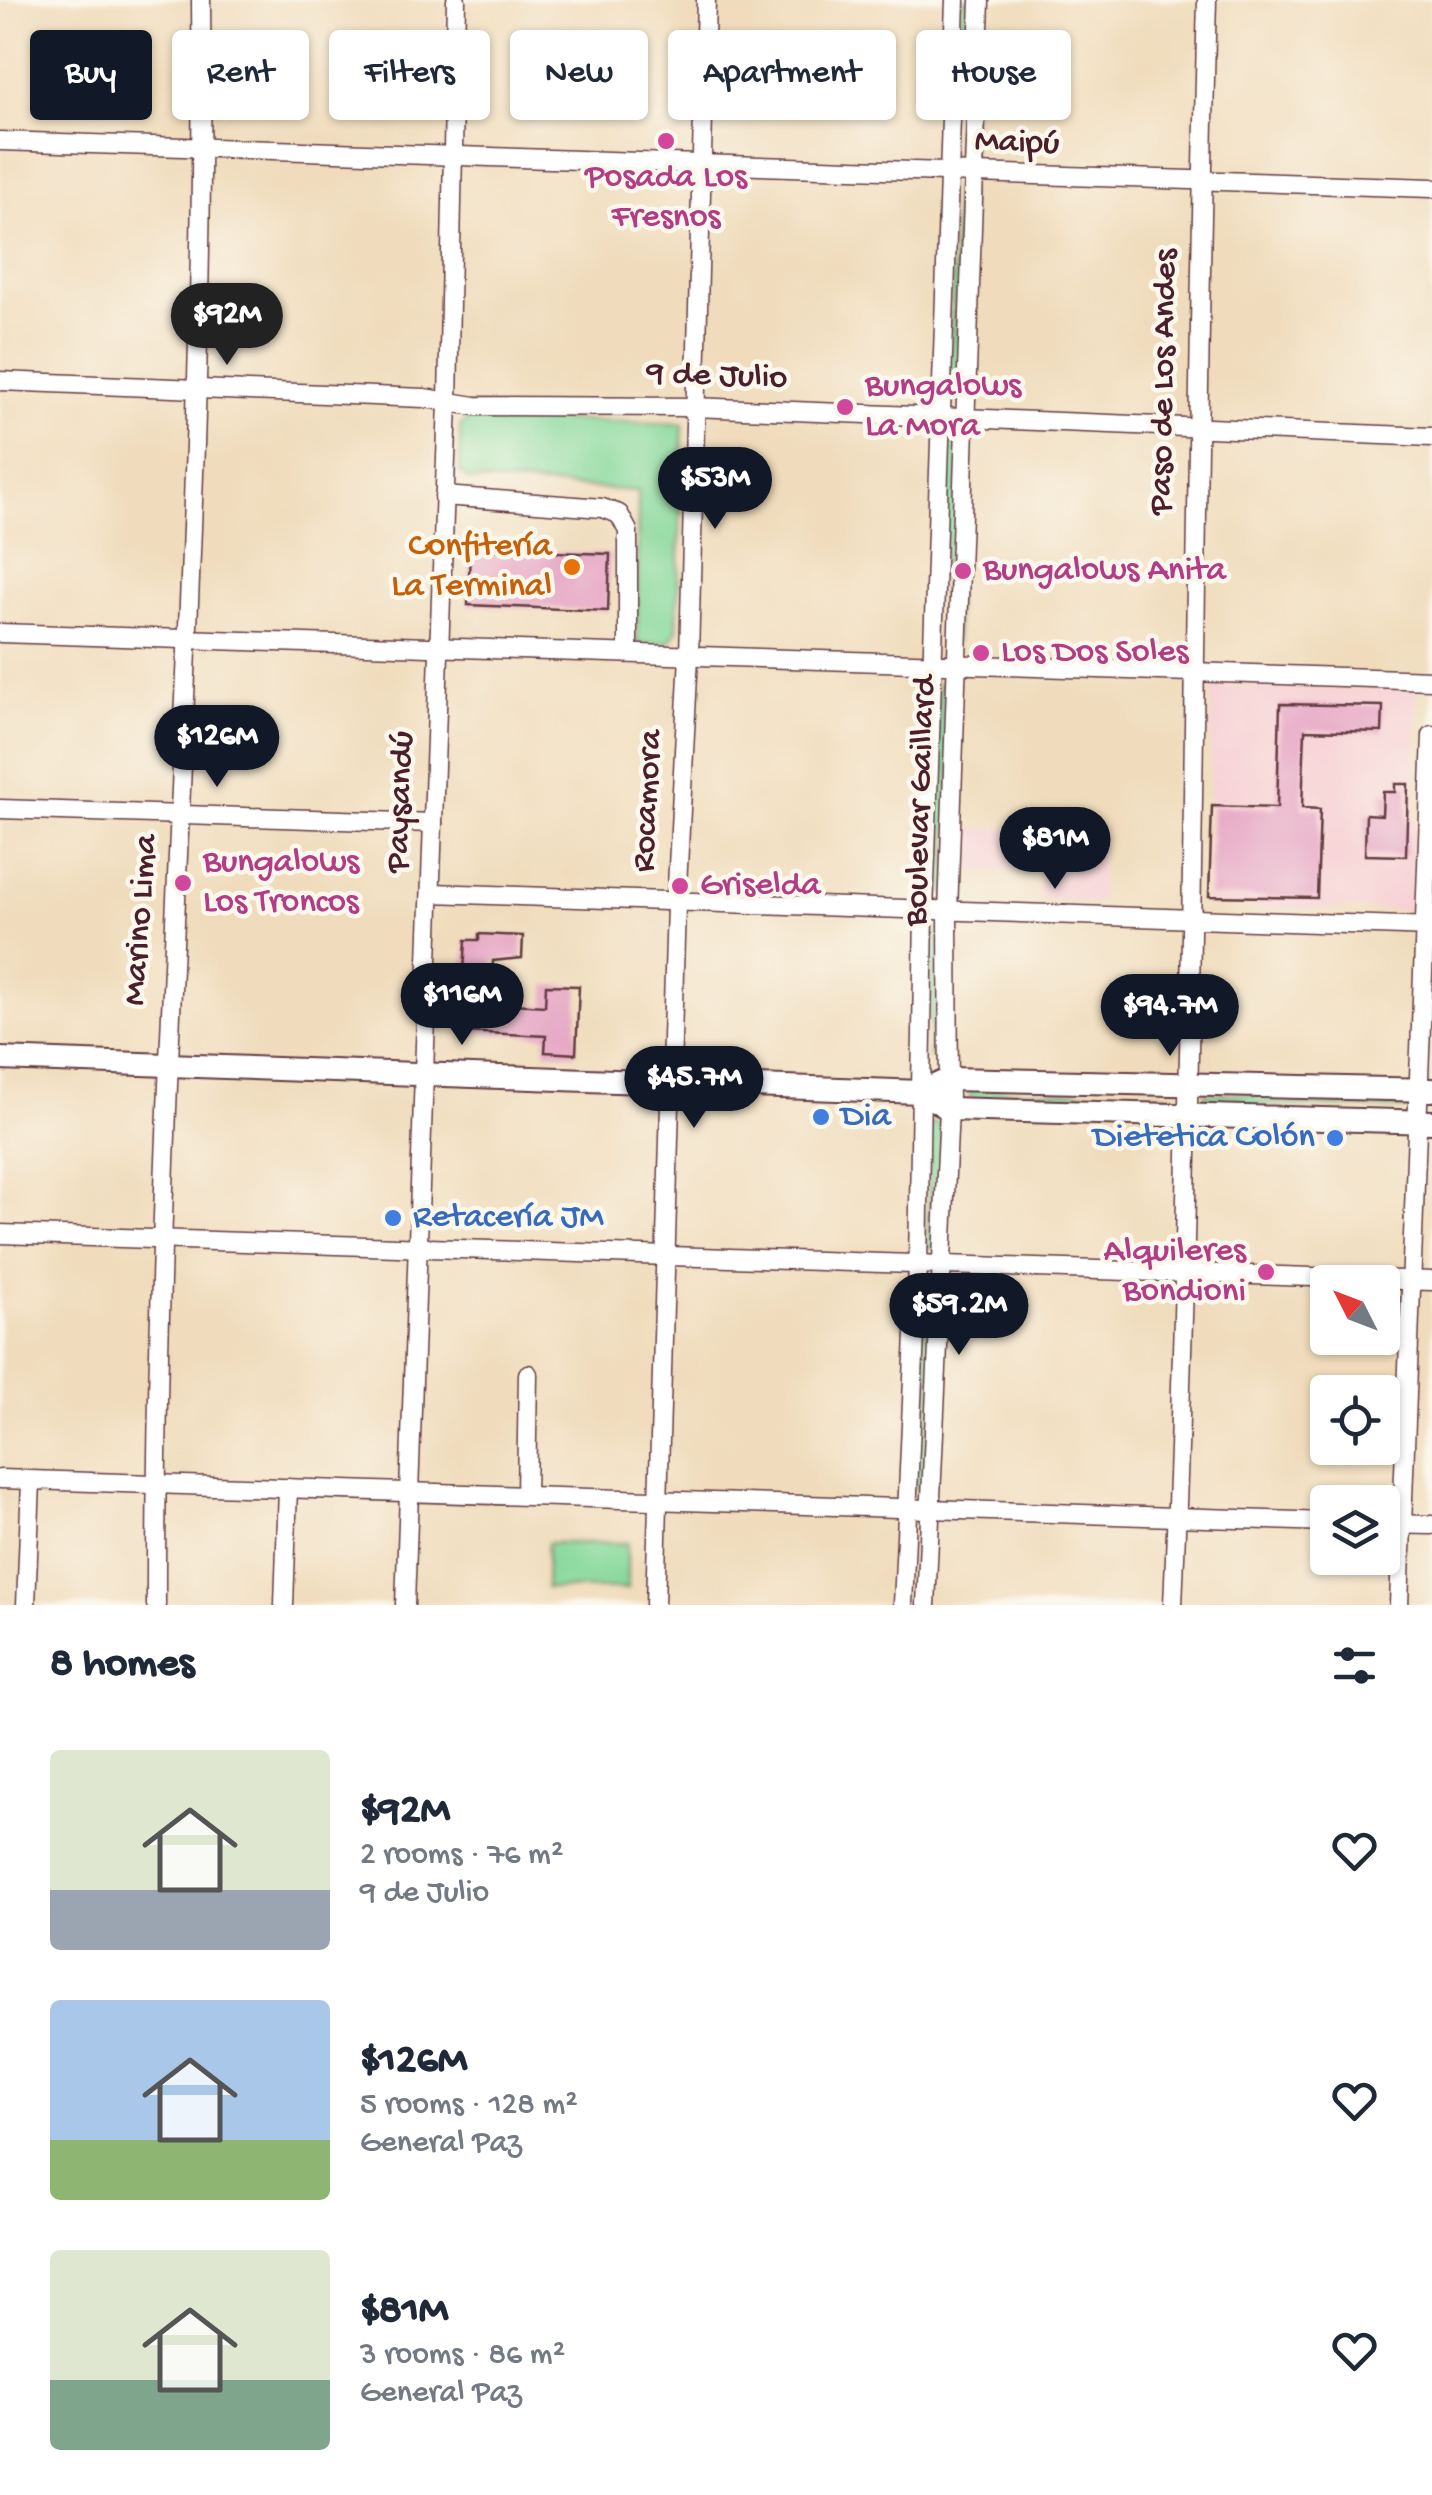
<!DOCTYPE html>
<meta charset="utf-8">
<style>
:root{--surface:#fff;--page:#f6f6f7;--text:#1f2937;--muted:#747a83;--accent:#111827}
body{margin:0;font-family:"Gochi Hand",sans-serif;background:var(--page);color:var(--text);height:100vh;display:flex;flex-direction:column;font-size:38px;white-space:nowrap}
*{box-sizing:border-box;margin:0}
p{font-size:32px;color:var(--muted)}
.icon{flex:none;width:55px;height:55px;fill:none;stroke:currentColor;stroke-width:2;stroke-linecap:round;stroke-linejoin:round}
.map{position:relative;height:1605px;overflow:hidden}
.panel{display:flex;flex-direction:column;background:var(--surface);flex:1}
.panel>*{flex:none}
.top-card{position:absolute;left:30px;top:30px;width:1372px;height:90px;display:flex;gap:20px}
.needle{width:65px;rotate:312deg}
.tools{position:absolute;left:1310px;top:1265px;display:grid;gap:20px}
.tools a{display:grid;place-items:center;width:90px;height:90px;border-radius:10px;background:var(--surface);box-shadow:0 2px 8px #0004;font-size:50px}
.price{position:absolute;translate:-50% -85px;padding:0 22px;border-radius:35px;background:var(--accent);color:#fff;font-size:32px;line-height:65px;filter:drop-shadow(0 2px 5px #0008)}
.price::after{content:'';position:absolute;left:50%;top:60px;width:30px;height:22px;margin-left:-15px;background:inherit;clip-path:polygon(0 0,100% 0,50% 100%)}
.price.selected{background:#222;color:#fff}
ul{padding:0;list-style:none}
li{display:flex;align-items:center;gap:30px;height:250px;padding:0 50px}
li span{display:grid;place-items:center;flex:none;width:280px;height:200px;border-radius:10px;color:#555}
li>.icon{margin-inline-start:auto}
span .icon{width:120px;height:120px;fill:#fffc;stroke-width:1}
li b{font-size:42px}
h2{display:flex;justify-content:space-between;align-items:center;height:120px;padding:0 50px;font-size:42px}
.tag{padding:0 35px;border-radius:10px;background:var(--surface);box-shadow:0 2px 8px #0004;font-size:35px;line-height:90px}
.tag.selected{background:var(--accent);color:#fff}
.map>svg:first-child{display:block}
.built{fill:#f7cfd4}
.green{fill:#85d89a;stroke:#687c62;stroke-width:2.5}
.building{fill:#e5a3c3}
.lines{fill:none;stroke-linecap:round;stroke-linejoin:round}
.minor-casing{stroke:#633b41;stroke-width:21}
.major-casing{stroke:#633b41;stroke-width:26}
.minor{stroke:#fff;stroke-width:18}
.major{stroke:#fff;stroke-width:22}
.hotel-dot{fill:#d1479c;stroke:#fbf7ec;stroke-width:4}
.food-dot{fill:#e8710a;stroke:#fbf7ec;stroke-width:4}
.shop-dot{fill:#3f7fe0;stroke:#fbf7ec;stroke-width:4}
.labels{text-anchor:middle;dominant-baseline:central;stroke-width:9;stroke-linejoin:round;paint-order:stroke}
.street-label{font-size:35px;fill:#4a1f2b;stroke:#fbf7ec}
.hotel-label{font-size:35px;fill:#b23c85;stroke:#fbf7ec;text-anchor:start}
.food-label{font-size:35px;fill:#c56008;stroke:#fbf7ec;text-anchor:end}
.shop-label{font-size:35px;fill:#366cbe;stroke:#fbf7ec;text-anchor:start}
</style>
<div class="map">
<svg width="1432" height="1605" viewBox="0 0 1432 1605">
<rect width="100%" height="100%" fill="#fbf7ec"/>
<filter id="ink" filterUnits="userSpaceOnUse"><feTurbulence type="fractalNoise" baseFrequency=".01" numOctaves="2"/><feDisplacementMap in="SourceGraphic" scale="20" xChannelSelector="R" yChannelSelector="G"/><feConvolveMatrix kernelMatrix="1 2 1 2 8 2 1 2 1" color-interpolation-filters="sRGB"/></filter>
<filter id="wash" filterUnits="userSpaceOnUse"><feTurbulence type="fractalNoise" baseFrequency=".0048" numOctaves="4" result="noise"/><feDisplacementMap in="SourceGraphic" scale="40" xChannelSelector="R" yChannelSelector="G"/><feGaussianBlur stdDeviation="2.25" result="paint"/><feColorMatrix in="noise" values="0 0 0 0 0 0 0 0 0 0 0 0 0 0 0 0 0 1.4 0 .05"/><feComposite in="paint" operator="in"/></filter>
<g filter="url(#wash)">
<rect width="100%" height="100%" fill="#f0dcbc"/>
<g class="built">
<polygon points="1212,686 1417,690 1412,910 1206,906"/>
<polygon points="966,828 1102,832 1100,902 1039,900 1039,872 965,870"/>
</g>
<g class="green">
<polygon points="962,0 975,0 971,155 958,154"/>
<polygon points="955,189 968,189 962,400 950,399"/>
<polygon points="469,417 683,424 677,631 668,643 637,644 638,491 470,480 460,472 460,427"/>
<polygon points="948,431 961,432 955,642 942,642"/>
<polygon points="939,682 952,682 947,893 934,893"/>
<polygon points="931,931 944,931 943,1056 930,1056"/>
<polygon points="970,1089 1172,1095 1172,1104 970,1098"/>
<polygon points="1205,1093 1407,1099 1406,1109 1205,1103"/>
<polygon points="931,1123 943,1123 940,1248 927,1248"/>
<polygon points="923,1278 935,1278 928,1489 915,1488"/>
<polygon points="547,1543 627,1543 627,1589 546,1588"/>
</g>
<g id="blocks">
<g class="building">
<polygon points="470,549 610,554 608,611 468,605"/>
<polygon points="1280,704 1383,706 1382,732 1305,730 1302,808 1320,809 1317,898 1209,896 1212,806 1277,808"/>
<polygon points="1395,784 1408,784 1406,856 1365,855 1366,814 1382,815 1383,792 1395,792"/>
<polygon points="479,934 523,936 522,958 493,961 491,1003 545,1006 546,985 579,986 576,1054 545,1052 546,1036 466,1032 467,1022 461,1021 466,940 479,940"/>
</g>
</g>
</g>
<g filter="url(#ink)">
<use href="#blocks" fill-opacity="0" stroke="#633b41" stroke-width="2.5"/>
<g class="lines">
<g class="minor-casing">
<g id="minor">
<polyline points="0,141 1432,188"/>
<polyline points="0,381 424,398 475,406 693,407 1432,437"/>
<polyline points="444,496 602,508 619,514 628,531 628,653"/>
<polyline points="0,633 1432,680"/>
<polyline points="0,809 433,823"/>
<polyline points="432,893 1432,927"/>
<polyline points="0,1234 1432,1281"/>
<polyline points="0,1479 1328,1522"/>
<polyline points="526,1495 528,1374"/>
<polyline points="1382,1524 1432,1525"/>
<polyline points="26,1605 31,1482"/>
<path d="M156,1605C155,1069 207,536 201,0"/>
<polyline points="284,1605 288,1488"/>
<polyline points="405,1605 448,402 456,0"/>
<polyline points="655,1605 676,905 689,656 706,0"/>
<polyline points="903,1605 918,1266 924,913 955,0"/>
<polyline points="926,1605 949,1109 948,913 980,0"/>
<path d="M1173,1605C1196,1070 1192,535 1207,0"/>
<polyline points="1399,1605 1432,735"/>
</g>
</g>
<g class="major-casing">
<g id="major">
<polyline points="0,1059 922,1092 950,1079 1432,1090"/>
<polyline points="922,1092 949,1109 1432,1122"/>
</g>
</g>
<use href="#minor" class="minor"/>
<use href="#major" class="major"/>
</g>
</g>
<g class="hotel-dot">
<circle cx="666" cy="141" r="10"/>
<circle cx="845" cy="407" r="10"/>
<circle cx="963" cy="571" r="10"/>
<circle cx="981" cy="653" r="10"/>
<circle cx="183" cy="883" r="10"/>
<circle cx="680" cy="886" r="10"/>
<circle cx="1266" cy="1272" r="10"/>
</g>
<circle class="food-dot" cx="572" cy="567" r="10"/>
<g class="shop-dot">
<circle cx="821" cy="1117" r="10"/>
<circle cx="1335" cy="1138" r="10"/>
<circle cx="393" cy="1218" r="10"/>
</g>
<g class="labels">
<g class="street-label">
<text transform="translate(1017 144) rotate(2)">Maipú</text>
<text transform="translate(717 377) rotate(2)">9 de Julio</text>
<text transform="translate(1165 382) rotate(-89)">Paso de Los Andes</text>
<text transform="translate(649 801) rotate(-87)">Rocamora</text>
<text transform="translate(922 801) rotate(-88)">Boulevar Gaillard</text>
<text transform="translate(402 802) rotate(-88)">Paysandú</text>
<text transform="translate(142 920) rotate(-86)">Marino Lima</text>
</g>
<g class="hotel-label">
<text x="666" y="178" text-anchor="middle">Posada Los<tspan x="666" dy="40">Fresnos</tspan></text>
<text x="865" y="387">Bungalows<tspan x="865" dy="40">La Mora</tspan></text>
<text x="983" y="571">Bungalows Anita</text>
<text x="1001" y="653">Los Dos Soles</text>
<text x="203" y="863">Bungalows<tspan x="203" dy="40">Los Troncos</tspan></text>
<text x="700" y="886">Griselda</text>
<text x="1246" y="1252" text-anchor="end">Alquileres<tspan x="1246" dy="40">Bondioni</tspan></text>
</g>
<g class="food-label">
<text x="552" y="547">Confitería<tspan x="552" dy="40">La Terminal</tspan></text>
</g>
<g class="shop-label">
<text x="841" y="1117">Dia</text>
<text x="1315" y="1138" text-anchor="end">Dietetica Colón</text>
<text x="413" y="1218">Retacería JM</text>
</g>
</g>
</svg>
<div class="tools">
<a><svg class="needle" viewBox="-14 -14 28 28"><path d="M0-13l5 13h-10z" fill="#e53935"/><path d="M0 13l5-13h-10z" fill="#747a83"/></svg></a>
<a><svg class="icon" aria-label="locate" viewBox="0 0 24 24"><circle cx="12" cy="12" r="6"/><path d="M12 2v4M12 18v4M2 12h4M18 12h4"/></svg></a>
<a><svg class="icon" aria-label="layers" viewBox="0 0 24 24"><path d="M12 4l9 5-9 5-9-5zM3 14l9 5 9-5"/></svg></a>
</div>
<b class="price selected" style="left:227px;top:368px">$92M</b>
<b class="price" style="left:715px;top:532px">$53M</b>
<b class="price" style="left:217px;top:790px">$126M</b>
<b class="price" style="left:1055px;top:892px">$81M</b>
<b class="price" style="left:462px;top:1048px">$116M</b>
<b class="price" style="left:1170px;top:1059px">$94.7M</b>
<b class="price" style="left:694px;top:1131px">$45.7M</b>
<b class="price" style="left:959px;top:1358px">$59.2M</b>
<div class="top-card">
<a class="tag selected">Buy</a>
<a class="tag">Rent</a>
<a class="tag">Filters</a>
<a class="tag">New</a>
<a class="tag">Apartment</a>
<a class="tag">House</a>
</div>
</div>
<section class="panel">
<h2>8 homes<svg class="icon" aria-label="filters" viewBox="0 0 24 24"><path d="M4 7h16M4 17h16"/><circle cx="9" cy="7" r="2"/><circle cx="15" cy="17" r="2"/></svg></h2>
<ul>
<li><span style="background:linear-gradient(#dfe7d0 70%,#9aa5b1 0)"><svg class="icon" aria-label="home" viewBox="0 0 24 24"><path d="M3 11l9-7 9 7M6 9v11h12V9"/></svg></span><div><b>$92M</b><p>2 rooms · 76 m²</p><p>9 de Julio</p></div><svg class="icon" aria-label="heart" viewBox="0 0 24 24"><path d="M12 20l-8-8c-3-5 5-10 8-4 3-6 11-1 8 4z"/></svg></li>
<li><span style="background:linear-gradient(#a9c7e8 70%,#8fb573 0)"><svg class="icon" aria-label="home" viewBox="0 0 24 24"><path d="M3 11l9-7 9 7M6 9v11h12V9"/></svg></span><div><b>$126M</b><p>5 rooms · 128 m²</p><p>General Paz</p></div><svg class="icon" aria-label="heart" viewBox="0 0 24 24"><path d="M12 20l-8-8c-3-5 5-10 8-4 3-6 11-1 8 4z"/></svg></li>
<li><span style="background:linear-gradient(#dfe7d0 65%,#7fa58c 0)"><svg class="icon" aria-label="home" viewBox="0 0 24 24"><path d="M3 11l9-7 9 7M6 9v11h12V9"/></svg></span><div><b>$81M</b><p>3 rooms · 86 m²</p><p>General Paz</p></div><svg class="icon" aria-label="heart" viewBox="0 0 24 24"><path d="M12 20l-8-8c-3-5 5-10 8-4 3-6 11-1 8 4z"/></svg></li>
</ul>
</section>
